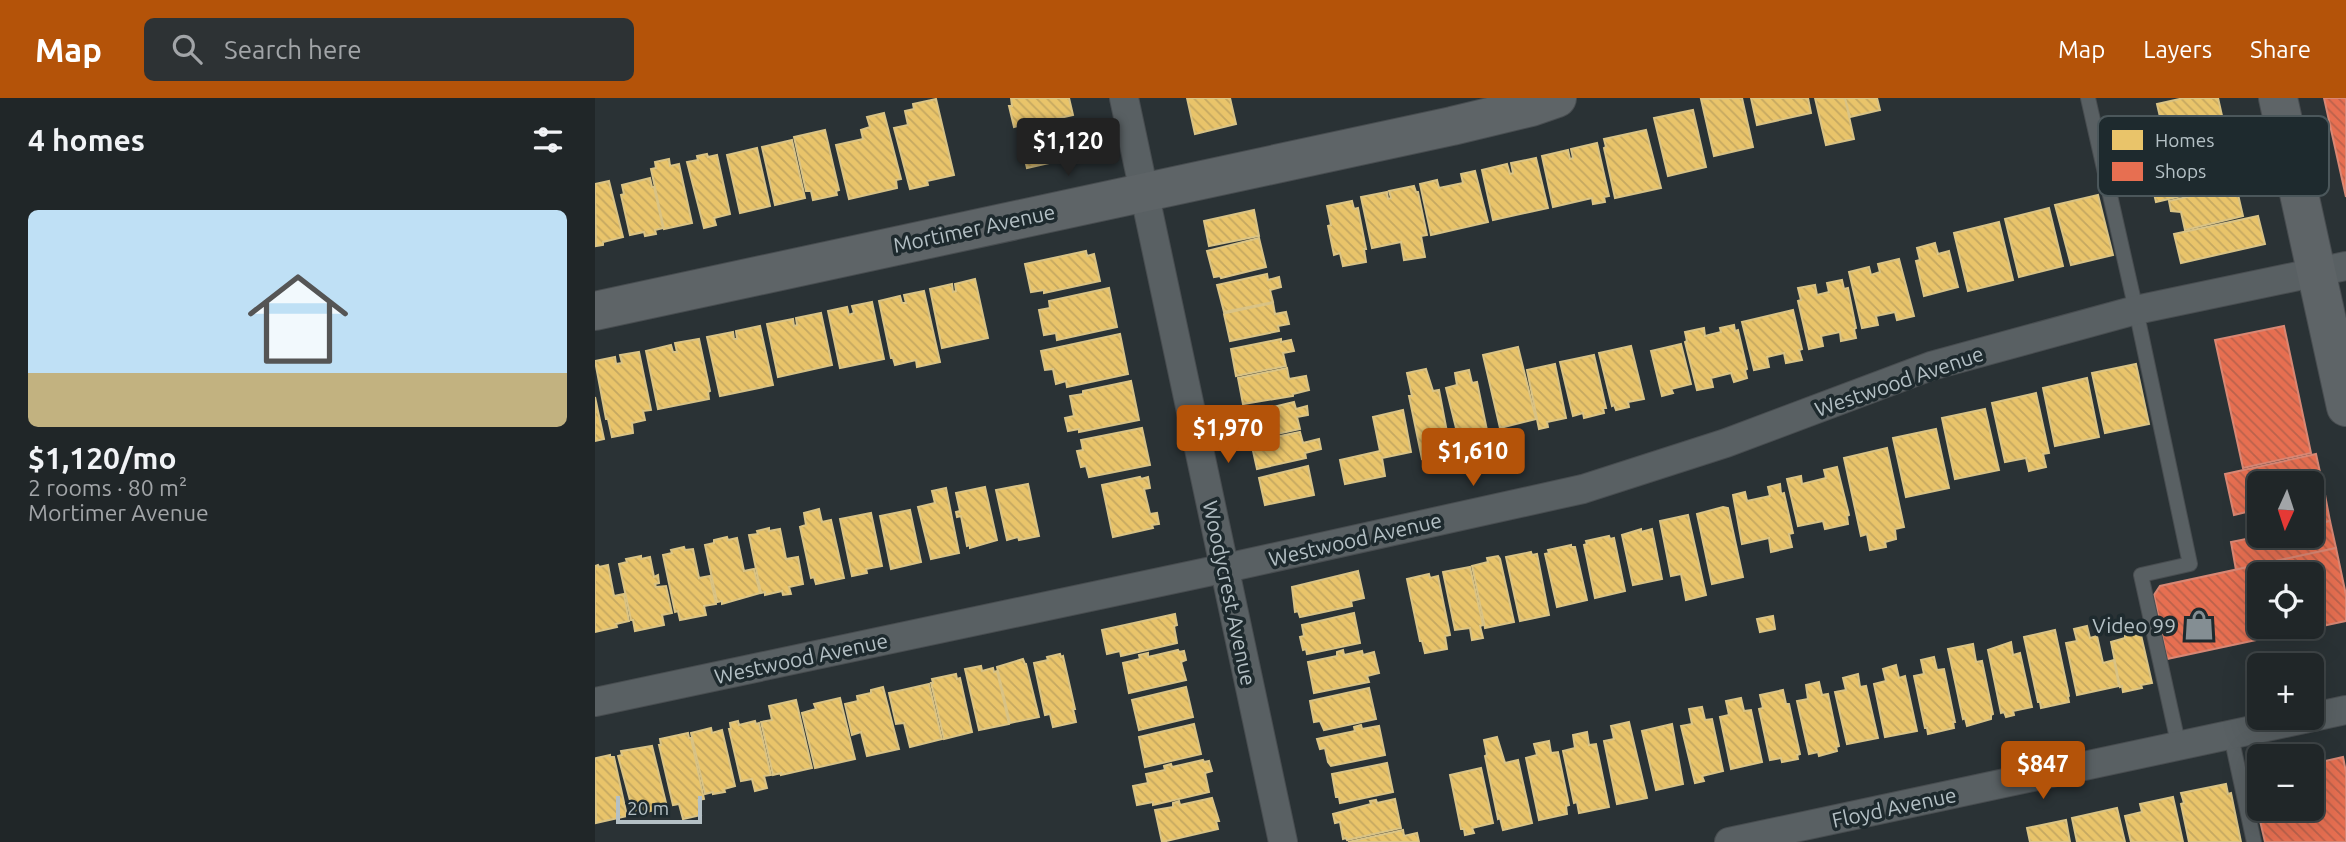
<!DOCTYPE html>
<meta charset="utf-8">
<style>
:root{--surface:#202628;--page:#2d3234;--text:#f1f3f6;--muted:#a2a5a8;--line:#3d4345;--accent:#b45309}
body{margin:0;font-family:Ubuntu,sans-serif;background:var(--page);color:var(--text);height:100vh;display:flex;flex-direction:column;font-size:26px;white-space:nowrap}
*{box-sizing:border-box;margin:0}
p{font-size:23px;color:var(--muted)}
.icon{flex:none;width:38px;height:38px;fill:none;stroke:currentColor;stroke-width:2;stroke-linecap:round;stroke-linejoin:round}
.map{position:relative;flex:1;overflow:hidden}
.drawer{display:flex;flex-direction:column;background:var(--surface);width:595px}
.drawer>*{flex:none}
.needle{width:46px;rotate:183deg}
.fabs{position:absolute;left:1652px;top:373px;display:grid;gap:14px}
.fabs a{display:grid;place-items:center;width:77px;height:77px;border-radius:10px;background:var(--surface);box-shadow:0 7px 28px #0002,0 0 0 2px var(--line);font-size:35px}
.scale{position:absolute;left:21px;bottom:18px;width:86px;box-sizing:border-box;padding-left:7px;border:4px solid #b4c0c5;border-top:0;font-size:19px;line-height:24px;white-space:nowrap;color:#b4c0c5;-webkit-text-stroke:5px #1e2a2e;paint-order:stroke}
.price{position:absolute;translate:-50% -60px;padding:0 16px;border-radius:7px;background:var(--accent);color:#fff;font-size:23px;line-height:46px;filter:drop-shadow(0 2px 4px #0008)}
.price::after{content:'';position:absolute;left:50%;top:42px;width:21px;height:16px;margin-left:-10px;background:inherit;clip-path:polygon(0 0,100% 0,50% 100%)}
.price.current{background:#222;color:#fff}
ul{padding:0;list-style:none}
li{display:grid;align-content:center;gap:14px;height:371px;padding:0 28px}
li span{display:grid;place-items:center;height:217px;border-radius:10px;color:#555}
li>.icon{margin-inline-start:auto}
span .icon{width:126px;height:126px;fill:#fffc;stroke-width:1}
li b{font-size:30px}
h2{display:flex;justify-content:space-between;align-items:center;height:84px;padding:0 28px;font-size:30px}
header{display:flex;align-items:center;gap:42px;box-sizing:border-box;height:98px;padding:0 35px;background:var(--accent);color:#fff}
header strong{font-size:33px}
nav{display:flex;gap:38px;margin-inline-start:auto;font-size:24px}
.search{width:490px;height:63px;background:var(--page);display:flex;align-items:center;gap:18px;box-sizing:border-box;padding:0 24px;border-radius:10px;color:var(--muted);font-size:26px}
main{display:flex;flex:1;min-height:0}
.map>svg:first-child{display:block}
.homes{fill:url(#homes-back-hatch);stroke:#d9c385;stroke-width:2}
.shops{fill:url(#shops-back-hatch);stroke:#d88774;stroke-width:2;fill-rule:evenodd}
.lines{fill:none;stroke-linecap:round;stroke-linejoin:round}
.lane-casing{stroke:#484d50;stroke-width:16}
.street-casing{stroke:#484d50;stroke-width:30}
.secondary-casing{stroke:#484d50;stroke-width:40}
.lane{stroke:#596063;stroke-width:14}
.street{stroke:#596063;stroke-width:28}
.secondary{stroke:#5e6467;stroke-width:38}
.labels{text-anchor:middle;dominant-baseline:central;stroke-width:7;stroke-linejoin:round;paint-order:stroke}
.street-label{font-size:21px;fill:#b4c0c5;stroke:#1e2a2e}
.poi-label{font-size:21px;fill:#b4c0c5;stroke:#1e2a2e;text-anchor:end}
.key{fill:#1e2a2e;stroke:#4b575b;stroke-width:2}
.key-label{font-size:19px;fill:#b4c0c5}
</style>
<header>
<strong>Map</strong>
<div class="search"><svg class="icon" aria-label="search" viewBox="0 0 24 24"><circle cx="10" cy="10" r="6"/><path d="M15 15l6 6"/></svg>Search here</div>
<nav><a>Map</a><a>Layers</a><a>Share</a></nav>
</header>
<main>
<section class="drawer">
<h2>4 homes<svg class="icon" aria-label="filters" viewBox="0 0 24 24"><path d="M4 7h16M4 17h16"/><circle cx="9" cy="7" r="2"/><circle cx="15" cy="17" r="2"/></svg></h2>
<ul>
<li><span style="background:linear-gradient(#bfe0f5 75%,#c2b280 0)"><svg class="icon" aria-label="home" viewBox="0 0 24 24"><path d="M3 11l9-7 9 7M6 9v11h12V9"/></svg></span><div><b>$1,120/mo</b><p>2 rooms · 80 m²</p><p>Mortimer Avenue</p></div></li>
</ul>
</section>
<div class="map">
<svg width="1751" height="744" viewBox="0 0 1751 744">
<defs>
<pattern id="homes-back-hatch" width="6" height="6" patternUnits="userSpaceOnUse" patternTransform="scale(1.75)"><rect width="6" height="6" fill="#e9c46a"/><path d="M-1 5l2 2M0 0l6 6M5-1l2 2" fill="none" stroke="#c5a861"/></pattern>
<pattern id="shops-back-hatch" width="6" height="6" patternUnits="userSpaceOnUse" patternTransform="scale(1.75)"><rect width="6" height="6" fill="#e76f51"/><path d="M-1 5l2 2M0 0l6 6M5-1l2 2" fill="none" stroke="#bb624c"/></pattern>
</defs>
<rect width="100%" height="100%" fill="#2a3235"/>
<g class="homes">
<polygon points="416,0 474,0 478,17 426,29 426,27 419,29 414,8 417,8"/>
<polygon points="592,0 635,0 641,26 600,36"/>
<polygon points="1147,0 1158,49 1119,58 1106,1"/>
<polygon points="1156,0 1213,0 1216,15 1162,27"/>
<polygon points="1220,0 1250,0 1259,41 1231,47"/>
<polygon points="1250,0 1282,0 1285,12 1255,19"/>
<polygon points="1589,0 1623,0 1628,22 1569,36 1562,6"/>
<polygon points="341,1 359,77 332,83 333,87 315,91 299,30 313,27 310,13 319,11 318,6"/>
<polygon points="1098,12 1111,69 1073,78 1059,20"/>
<polygon points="289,15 306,81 301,82 302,90 254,101 241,47 268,41 266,32 275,29 272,19"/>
<polygon points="479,24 483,44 473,46 476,60 432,70 427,50 431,50 427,36"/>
<polygon points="230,32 244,92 241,93 242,97 218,102 216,93 211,93 199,39"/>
<polygon points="1051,32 1066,90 1020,100 1009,50 1011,49 1009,41"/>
<polygon points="197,42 210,100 180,107 167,49"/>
<polygon points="1002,45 1014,98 1009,99 1010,104 998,106 997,100 958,109 947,58 973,52 975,61 978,60 976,51"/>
<polygon points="162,50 175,108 145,115 132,57"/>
<polygon points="112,56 113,59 122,57 135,116 119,120 121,127 109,130 92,64 103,62 102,58"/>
<polygon points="1648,56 1654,82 1561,104 1554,74 1627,58 1627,60"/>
<polygon points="941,60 953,110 898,122 887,72 912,66 915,76 918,75 916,65"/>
<polygon points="74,61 75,68 84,66 97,125 69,131 56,71 61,70 60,64"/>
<polygon points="880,73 893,124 836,137 825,86 842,82 844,90 868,85 866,76"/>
<polygon points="55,80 57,89 59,89 68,130 60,132 61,136 50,138 49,134 35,137 26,97 29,96 27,87"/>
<polygon points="14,83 28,139 8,144 8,147 1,148 0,86"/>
<polygon points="819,88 821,94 823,94 832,137 826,138 830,159 809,162 806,144 777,150 766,99 792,94 793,101 796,100 794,93"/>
<polygon points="1641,88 1648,118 1590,132 1586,114 1576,113 1574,103"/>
<polygon points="1503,97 1518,157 1476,167 1460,107"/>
<polygon points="757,103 759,111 763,110 771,151 769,151 771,164 748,168 745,155 739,157 733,128 736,127 732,108"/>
<polygon points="1454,110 1468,168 1424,179 1410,121"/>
<polygon points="659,112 664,138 614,148 609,123"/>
<polygon points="1663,118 1670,146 1586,165 1579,136"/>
<polygon points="1404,124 1418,182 1373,193 1359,135"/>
<polygon points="664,140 671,169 626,180 625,178 619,179 612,153"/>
<polygon points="1340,145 1343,156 1354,153 1363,189 1329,198 1321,163 1325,162 1322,150"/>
<polygon points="491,153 492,158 499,156 505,183 449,195 449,192 436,194 430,166"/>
<polygon points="1304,161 1319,218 1302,222 1300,214 1281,218 1283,227 1267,230 1254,174 1274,169 1276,177 1285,174 1283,166"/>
<polygon points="672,176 673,182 684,179 686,189 675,192 678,204 629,214 622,187"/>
<polygon points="380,181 393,240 347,250 335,191 357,186 358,194 361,193 360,186"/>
<polygon points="1247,182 1249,191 1253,190 1261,230 1259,231 1261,240 1246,243 1245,234 1226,238 1228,248 1214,251 1203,203 1206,202 1203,190 1220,187 1222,197 1234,194 1232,185"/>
<polygon points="514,190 522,229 462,242 461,235 449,237 444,212 455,210 454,203"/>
<polygon points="329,193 345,264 322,269 321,262 300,267 298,260 296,260 284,203 305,198 307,205 311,205 309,197"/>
<polygon points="277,204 289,261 245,270 233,213 252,209 254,217 259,215 257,208"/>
<polygon points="678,205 680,216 691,214 694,226 683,228 684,233 635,243 629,216 631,215"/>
<polygon points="1198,212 1207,251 1204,252 1207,262 1191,265 1189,255 1172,259 1174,269 1159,272 1147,224"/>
<polygon points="226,215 237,267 183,279 172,226 198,221 199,228 202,227 201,220"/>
<polygon points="1139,227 1140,233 1143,232 1152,271 1150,272 1152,280 1139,284 1136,275 1116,280 1118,289 1102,292 1090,244 1092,243 1090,234 1109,230 1110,238 1126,234 1125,230"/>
<polygon points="165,228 178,287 125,298 112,239 138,234 139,241 142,241 141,233"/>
<polygon points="525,236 533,276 472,289 471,283 461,286 458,271 450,272 446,253"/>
<polygon points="104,241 115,293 113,294 114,301 63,311 51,253 76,247 78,254 82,254 80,245"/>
<polygon points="686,241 686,244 696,242 699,253 688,255 691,268 641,278 636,251"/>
<polygon points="1086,246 1096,286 1076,291 1078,295 1067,298 1056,253"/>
<polygon points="1036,248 1049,301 1033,304 1034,309 1021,312 1019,307 1017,308 1004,255"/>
<polygon points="923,249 941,321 905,330 888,257"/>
<polygon points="44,254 56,312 48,313 50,322 37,325 38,335 17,339 13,321 11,321 0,263 20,259 21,266 27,265 25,257"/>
<polygon points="999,257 1011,310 1008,310 1009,315 989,320 988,315 978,318 965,264"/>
<polygon points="960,266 971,320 952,324 953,329 944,331 932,272"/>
<polygon points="1541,266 1554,326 1510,335 1497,275"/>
<polygon points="692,270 694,281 711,278 714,292 698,296 698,298 648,306 643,280"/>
<polygon points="831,271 838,293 844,292 856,355 827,361 814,298 817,298 812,275"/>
<polygon points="874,272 877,285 882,284 893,337 892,337 892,341 875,345 876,348 866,350 851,290 862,287 860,275"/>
<polygon points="1492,280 1504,339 1460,348 1448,290"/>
<polygon points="536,283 544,322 484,334 484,331 473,333 470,320 479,318 475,298 488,296 488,293"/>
<polygon points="1441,295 1454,355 1448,356 1451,369 1434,373 1431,360 1410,364 1397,305"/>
<polygon points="0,299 9,341 0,343"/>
<polygon points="699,304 701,311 712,308 713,317 702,319 705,331 655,342 649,316"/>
<polygon points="1390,311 1404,372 1360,381 1347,320"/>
<polygon points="808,312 816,354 787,360 790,378 750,386 745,362 785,353 778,319"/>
<polygon points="547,330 555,367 494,379 491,368 486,369 482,353 488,352 486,342"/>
<polygon points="1341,331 1354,390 1311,399 1298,340"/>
<polygon points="705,334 708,345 724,341 726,351 710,355 711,360 662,371 656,344"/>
<polygon points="1292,350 1309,429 1300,431 1301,441 1290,444 1291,449 1275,452 1272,436 1266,438 1249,360"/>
<polygon points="713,368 719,397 670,407 664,380"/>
<polygon points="1242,369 1254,417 1252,418 1253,426 1230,431 1228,423 1203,428 1192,381 1206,378 1207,386 1231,380 1229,372"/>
<polygon points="545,379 546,381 553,379 555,390 549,391 555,416 562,415 564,426 557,427 558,430 518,439 507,387"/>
<polygon points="433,386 444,438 424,442 423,439 412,442 401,392"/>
<polygon points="1185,386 1186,396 1189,395 1198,435 1194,436 1197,449 1176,454 1174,440 1147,446 1138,397 1150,394 1152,403 1175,398 1173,389"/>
<polygon points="390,389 402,442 375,450 375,447 372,448 366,418 362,419 361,414 365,413 361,395"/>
<polygon points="351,390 364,455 336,461 323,409 340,405 337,393"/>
<polygon points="1128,409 1133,410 1148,479 1117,486 1102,416"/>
<polygon points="224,411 227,424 236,422 249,480 221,486 219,479 216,480 205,429 211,427 209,415"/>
<polygon points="315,412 326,464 296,471 285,418"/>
<polygon points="276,415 287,468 271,471 272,475 257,478 245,421"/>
<polygon points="1093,417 1111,497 1091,502 1086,476 1076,478 1065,423"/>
<polygon points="174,430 174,433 185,431 191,461 203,459 208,486 194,489 196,496 188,497 187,493 170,497 170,494 166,495 154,437 163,436 162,433"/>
<polygon points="1046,431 1046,434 1057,431 1067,481 1038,487 1027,437"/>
<polygon points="1014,438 1015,441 1019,440 1030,493 1000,500 989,447 992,446 991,443"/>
<polygon points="132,439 133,442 142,440 149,473 159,471 165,495 127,506 127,503 122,504 110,447 119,445 119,442"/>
<polygon points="976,447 976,449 980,449 992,502 962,509 950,456 954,455 953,452"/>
<polygon points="89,449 90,452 98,451 104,480 115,478 121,506 109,508 111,517 85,522 83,513 80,514 68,457 77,455 76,452"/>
<polygon points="936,454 937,457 942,456 954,517 925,523 911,459"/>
<polygon points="46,458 46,461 55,459 59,479 63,477 64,485 60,486 61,489 71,488 77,515 67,517 69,527 40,533 38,522 36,522 24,466 32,464 31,461"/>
<polygon points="903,458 905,461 919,524 890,530 877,468 893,464 892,460"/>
<polygon points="3,467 4,469 13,467 19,498 29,496 34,523 21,526 22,529 0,534 0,468"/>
<polygon points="875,469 888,527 885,528 888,540 877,542 875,530 860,532 848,474"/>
<polygon points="763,473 769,500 756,503 757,508 705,519 703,513 700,514 697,489"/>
<polygon points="834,476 835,480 843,478 855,537 850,538 852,551 830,555 827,543 825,543 812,481"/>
<polygon points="759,515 765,545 712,556 711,551 708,552 705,539 709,538 707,527"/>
<polygon points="580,516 582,527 579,528 582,545 526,558 525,553 512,556 507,532"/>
<polygon points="1178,518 1180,531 1165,534 1162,521"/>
<polygon points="1492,528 1495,540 1502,538 1508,565 1519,562 1524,588 1482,597 1471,545 1482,543 1479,531"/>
<polygon points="1460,532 1474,598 1473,599 1474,604 1446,610 1445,604 1443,604 1429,539"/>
<polygon points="1540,535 1541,538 1546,537 1557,585 1546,587 1547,590 1528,594 1527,588 1525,589 1516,544 1530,540 1530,537"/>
<polygon points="1416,544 1418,557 1425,555 1437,609 1418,613 1419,617 1411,619 1409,614 1406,615 1393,552"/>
<polygon points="1378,546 1381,564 1387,563 1398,616 1396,617 1396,621 1372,628 1370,620 1368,621 1353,551"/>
<polygon points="583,552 584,554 589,553 591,562 586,564 591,582 534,595 528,565 545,561 544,557 553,555 553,559"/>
<polygon points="748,552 749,557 767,553 768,557 779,554 784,575 772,578 774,584 719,595 713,564 742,558 742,554"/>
<polygon points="465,556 466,559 468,558 480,611 478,611 481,624 458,629 455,616 450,617 439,565 453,562 452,559"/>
<polygon points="1339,559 1342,572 1349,571 1360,624 1358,624 1359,630 1333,636 1332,630 1330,630 1319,578 1329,576 1326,562"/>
<polygon points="428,561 430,566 431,566 444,619 415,625 402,569"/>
<polygon points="1301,567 1304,580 1310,578 1322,633 1290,639 1279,586 1291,583 1288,571"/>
<polygon points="386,568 387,573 398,570 399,574 402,573 414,626 384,632 370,571"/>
<polygon points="361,576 362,581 365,580 377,634 349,641 336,585 338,585 337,581"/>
<polygon points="1263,576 1265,589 1271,588 1283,640 1252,646 1240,594 1251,592 1248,580"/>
<polygon points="1224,584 1227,597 1233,596 1244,648 1241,649 1242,653 1224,658 1223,654 1214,656 1202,603 1213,601 1211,587"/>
<polygon points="334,586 347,641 315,649 309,625 301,626 294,595"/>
<polygon points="288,589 304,651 272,658 266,634 257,637 250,606 263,603 262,598 276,595 276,592"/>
<polygon points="591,589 598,619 544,632 537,602"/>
<polygon points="774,590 781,621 729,632 725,623 719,624 715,603"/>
<polygon points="1188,592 1191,606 1194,606 1205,656 1202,657 1203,661 1187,664 1186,660 1175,662 1164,611 1168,610 1165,597"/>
<polygon points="245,600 260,661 220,670 207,615 221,611 219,606"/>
<polygon points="1146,600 1149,613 1156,612 1167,664 1136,671 1125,619 1134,617 1131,603"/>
<polygon points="201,602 217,670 186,677 186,675 178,677 166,624 177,622 174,608"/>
<polygon points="1107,609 1110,622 1117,621 1128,673 1107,678 1109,683 1100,685 1086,628 1097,626 1094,611"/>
<polygon points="143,623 144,627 160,623 161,626 164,625 176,677 169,678 172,690 160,693 157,681 146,683 134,631 136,631 135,625"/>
<polygon points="1034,624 1052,700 1022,706 1009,643 1019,641 1016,628"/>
<polygon points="599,626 606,656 550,669 544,639"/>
<polygon points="1077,626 1088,686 1061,692 1047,633"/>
<polygon points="766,627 767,631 784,628 790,657 736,668 733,664 730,650 725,651 722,641 760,633 759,629"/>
<polygon points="116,630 117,635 127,632 140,688 129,691 130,694 118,696 118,694 110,696 96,635"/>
<polygon points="992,634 994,647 1001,646 1014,709 984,715 982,704 979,705 968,653 980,650 978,637"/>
<polygon points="93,635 94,640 96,640 109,701 103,702 106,717 88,721 84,706 78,707 64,647 66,647 65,641"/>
<polygon points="902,639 910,665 923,662 937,725 908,732 905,720 903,721 890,658 892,657 889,642"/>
<polygon points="954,643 956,655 963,654 974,707 971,708 972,716 944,722 931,660 942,657 939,646"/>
<polygon points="57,648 72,709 39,717 23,658 27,657 26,653"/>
<polygon points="15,657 15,659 19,659 32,718 1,725 0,663 1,660"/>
<polygon points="608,662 609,664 614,663 617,673 610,675 614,694 558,707 558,704 542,707 538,688 553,685 551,676 570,672 569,668 576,666 577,669"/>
<polygon points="792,665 798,694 745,705 744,699 741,699 737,676"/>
<polygon points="886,670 898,725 877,730 879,735 870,737 869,731 866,731 855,677"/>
<polygon points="1631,686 1633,696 1636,695 1646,744 1594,744 1586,706 1589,705 1586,695"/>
<polygon points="1578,699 1588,744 1536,744 1530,718 1547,714 1545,706"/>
<polygon points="617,700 624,723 621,723 623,731 567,744 560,712 578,709 578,705 584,703 585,707"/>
<polygon points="800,701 806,730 752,742 751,740 748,741 745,724 740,725 738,716 776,706 775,703 781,702 782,705"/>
<polygon points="1522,710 1530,744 1482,744 1477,720"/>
<polygon points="1471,722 1475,744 1435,744 1432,730"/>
<polygon points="808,732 809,738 822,735 824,744 753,744"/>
</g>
<g class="shops">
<polygon points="1729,0 1751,0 1751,99"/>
<polygon points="1689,228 1716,355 1648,370 1620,242"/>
<polygon points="1721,356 1730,397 1717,400 1717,385 1664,385 1664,411 1639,417 1630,376"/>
<polygon points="1730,397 1735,423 1717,427 1717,400"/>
<polygon points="1735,423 1741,450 1641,472 1636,444 1666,438 1717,438 1717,427"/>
<path d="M1741,450L1751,497V523L1572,561L1559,497L1565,488ZM1664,476H1717V528H1664Z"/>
<polygon points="1748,659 1751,674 1751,744 1670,744 1655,680 1664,678 1664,710 1717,710 1717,666"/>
</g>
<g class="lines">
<g class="lane-casing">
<g id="lane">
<polyline points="1493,0 1541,212 1595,466 1546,477 1584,649"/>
<polyline points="1636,638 1659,744"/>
</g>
</g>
<g class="street-casing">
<g id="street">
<polyline points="529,0 688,744"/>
<polyline points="0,604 631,470 988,391 1131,345 1336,268 1541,212 1751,168"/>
<polyline points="1134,744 1751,612"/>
</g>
</g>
<g class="secondary-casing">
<g id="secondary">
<polyline points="1683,0 1751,309"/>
<polyline points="0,213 857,28 936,9 962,0"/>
</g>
</g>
<use href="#lane" class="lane"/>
<use href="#street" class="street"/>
<use href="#secondary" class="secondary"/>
</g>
<defs>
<g id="shop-bare" transform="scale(2.415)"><path d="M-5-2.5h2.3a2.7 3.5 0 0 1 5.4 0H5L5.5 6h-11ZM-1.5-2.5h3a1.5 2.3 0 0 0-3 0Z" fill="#848e93" stroke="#1e2a2e" stroke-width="2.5" paint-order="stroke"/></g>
</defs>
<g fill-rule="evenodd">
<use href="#shop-bare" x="1604" y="527"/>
</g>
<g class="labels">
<g class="street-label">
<text transform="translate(379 130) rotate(-12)">Mortimer Avenue</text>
<text transform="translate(1304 283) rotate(-19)">Westwood Avenue</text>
<text transform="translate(760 441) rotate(-13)">Westwood Avenue</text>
<text transform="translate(635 495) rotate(78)">Woodycrest Avenue</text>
<text transform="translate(206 560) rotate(-12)">Westwood Avenue</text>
<text transform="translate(1299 709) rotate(-12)">Floyd Avenue</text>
</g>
<g class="poi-label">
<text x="1581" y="527">Video 99</text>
</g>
</g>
<rect x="1503" y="18" width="231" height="80" rx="10" class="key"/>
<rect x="1517" y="32" width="31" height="20" fill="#e9c46a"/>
<rect x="1517" y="64" width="31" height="19" fill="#e76f51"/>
<g class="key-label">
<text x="1560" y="49">Homes</text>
<text x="1560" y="80">Shops</text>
</g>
</svg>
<div class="fabs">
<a><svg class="needle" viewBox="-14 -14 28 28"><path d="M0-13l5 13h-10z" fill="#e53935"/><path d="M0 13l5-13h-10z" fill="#a2a5a8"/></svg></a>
<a><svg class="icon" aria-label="locate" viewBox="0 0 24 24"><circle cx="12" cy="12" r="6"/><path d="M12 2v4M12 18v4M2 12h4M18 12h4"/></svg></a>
<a>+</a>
<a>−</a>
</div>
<div class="scale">20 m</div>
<b class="price current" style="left:473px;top:80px">$1,120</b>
<b class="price" style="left:633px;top:367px">$1,970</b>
<b class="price" style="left:878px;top:390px">$1,610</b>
<b class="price" style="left:1448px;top:703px">$847</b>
</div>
</main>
